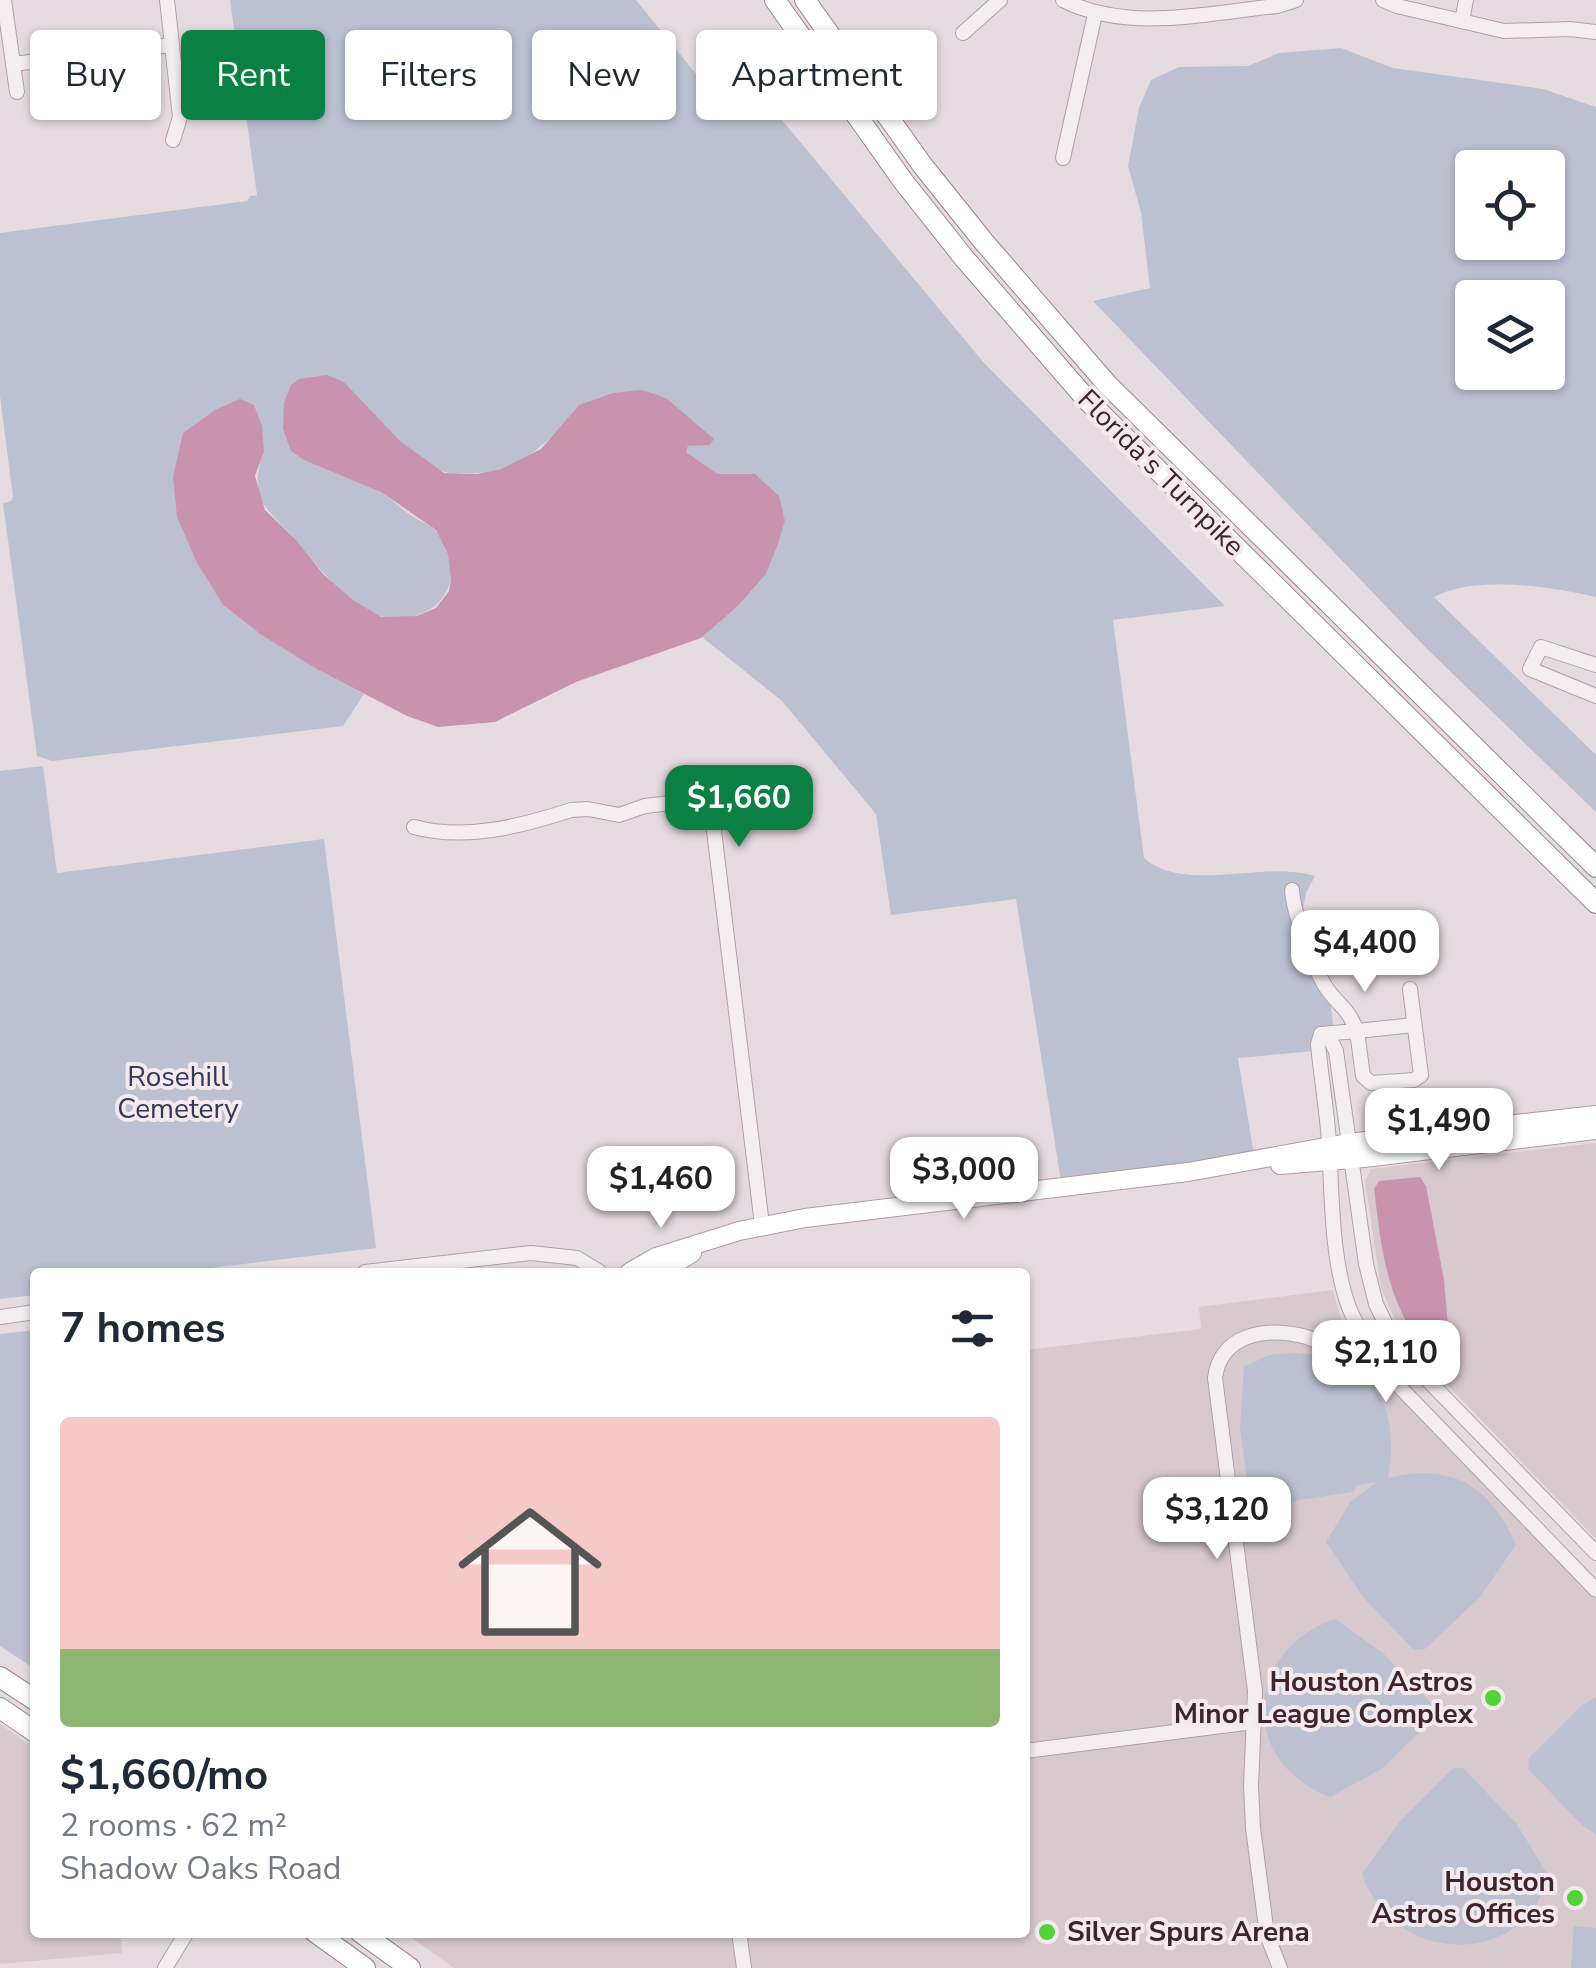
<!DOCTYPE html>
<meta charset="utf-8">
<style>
:root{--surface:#fff;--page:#f6f6f7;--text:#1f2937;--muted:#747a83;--accent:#0b8043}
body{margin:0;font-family:"Nunito Sans",sans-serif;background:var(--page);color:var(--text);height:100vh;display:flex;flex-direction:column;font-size:38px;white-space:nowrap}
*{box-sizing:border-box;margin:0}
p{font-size:32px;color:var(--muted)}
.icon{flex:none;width:55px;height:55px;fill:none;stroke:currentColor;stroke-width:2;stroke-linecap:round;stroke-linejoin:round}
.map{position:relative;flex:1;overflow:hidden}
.panel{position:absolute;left:30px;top:1268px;width:1000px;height:670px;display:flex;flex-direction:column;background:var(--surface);border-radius:10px;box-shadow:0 2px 8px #0004}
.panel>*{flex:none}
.banner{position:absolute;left:30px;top:30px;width:1000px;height:90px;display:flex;gap:20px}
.buttons{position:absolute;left:1455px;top:150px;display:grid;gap:20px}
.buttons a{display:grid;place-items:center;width:110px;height:110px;border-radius:10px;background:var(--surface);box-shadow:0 2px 8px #0004;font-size:50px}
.price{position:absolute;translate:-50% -85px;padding:0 22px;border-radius:20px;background:#fff;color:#222;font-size:32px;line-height:65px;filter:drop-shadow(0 2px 5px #0008)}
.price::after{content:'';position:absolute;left:50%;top:60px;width:30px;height:22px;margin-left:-15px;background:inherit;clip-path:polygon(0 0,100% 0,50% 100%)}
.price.active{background:var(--accent);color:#fff}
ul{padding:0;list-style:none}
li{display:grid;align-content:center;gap:20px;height:530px;padding:0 30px}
li span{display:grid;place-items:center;height:310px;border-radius:10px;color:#555}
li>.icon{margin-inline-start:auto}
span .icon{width:180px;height:180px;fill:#fffc;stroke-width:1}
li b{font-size:42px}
h2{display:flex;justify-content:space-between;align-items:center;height:120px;padding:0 30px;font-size:42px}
.pill{padding:0 35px;border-radius:10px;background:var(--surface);box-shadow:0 2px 8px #0004;font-size:35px;line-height:90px}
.pill.active{background:var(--accent);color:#fff}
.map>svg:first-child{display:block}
.built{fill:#d8c9cf}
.green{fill:#bbc1d1;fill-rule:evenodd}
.water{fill:#c993ae}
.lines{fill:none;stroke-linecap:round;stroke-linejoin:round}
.minor-casing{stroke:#b0a0a7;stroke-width:16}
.major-casing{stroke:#b39aa4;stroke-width:20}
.highway-casing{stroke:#9e828d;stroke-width:22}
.minor{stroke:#f5eef0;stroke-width:14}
.major{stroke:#fff;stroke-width:18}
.highway{stroke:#fff;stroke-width:20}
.poi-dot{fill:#52d437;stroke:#f4eaee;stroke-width:4}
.labels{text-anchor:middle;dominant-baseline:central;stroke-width:8;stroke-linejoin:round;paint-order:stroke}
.street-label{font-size:28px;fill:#3d242e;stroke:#f4eaee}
.park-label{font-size:28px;fill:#313959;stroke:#f4eaee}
.poi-label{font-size:28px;font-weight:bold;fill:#3d242e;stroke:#f4eaee;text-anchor:end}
</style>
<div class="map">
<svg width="1596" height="1968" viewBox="0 0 1596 1968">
<rect width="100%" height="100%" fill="#e6dbe0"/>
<g class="built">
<polygon points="1596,1143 1596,1539 1452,1390 1400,1331 1381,1288 1365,1181 1371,1169"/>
<polygon points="1333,1290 1346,1337 1375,1372 1596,1599 1596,1968 454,1968 405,1933 1025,1932 1025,1350 1201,1329 1199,1307"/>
<polygon points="0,1724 35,1748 35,1932 120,1933 122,1953 0,1964"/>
</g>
<g class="green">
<path d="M230,0H636L709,90H757L984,363L1225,606L1113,620L1144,858C1185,894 1265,860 1315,876L1306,893L1303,910L1296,885H1287L1288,911L1330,1000L1336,1049L1238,1058L1254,1155L1061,1181L1016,899L891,915L876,814L782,701L702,637L737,607L766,574L785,521L755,474H718L685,451L688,446L703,444L579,405C549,443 517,476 464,473C457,473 448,474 442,471C406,455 371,410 344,382L304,460C330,469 358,478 381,492C392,499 401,509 412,516C420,521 431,525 437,532C472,578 439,627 383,617C350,611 319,566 298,543C269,509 246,501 264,452L198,565L223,605L260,634L364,694L343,726L52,761L37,756L3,503L11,501L13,497L0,396V233L247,201L250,196L257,195Z"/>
<path d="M1341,48L1393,68L1543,89L1596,107V597C1550,587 1478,574 1434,597L1596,755V812L1425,647L1093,301L1150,288L1141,212L1128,166L1139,108L1151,80L1179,67L1248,66L1279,53ZM1472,168H1548V242H1472ZM1472,298H1548V372H1472Z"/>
<polygon points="43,766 57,873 324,839 376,1248 177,1272 35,1272 35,1295 0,1299 0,771"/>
<polygon points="35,1330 35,1669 0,1646 0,1334"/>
<path d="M1289,1353C1370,1354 1402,1403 1388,1478C1452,1462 1491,1486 1516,1545L1479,1598L1425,1649L1414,1650L1363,1597L1326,1542L1351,1501L1377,1482L1357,1485L1353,1492L1260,1506L1250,1500L1240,1428L1244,1367L1269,1355Z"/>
<path d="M1335,1619L1384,1654L1435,1707V1717L1383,1768L1330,1797C1238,1762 1243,1651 1335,1619Z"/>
<polygon points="1596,1697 1596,1834 1582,1825 1528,1769 1529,1758 1581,1706"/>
<path d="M1453,1768H1463L1516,1823L1548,1875C1527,1968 1394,1968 1362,1874L1401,1820Z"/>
<polygon points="1574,1926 1596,1928 1596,1968 1571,1968"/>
</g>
<g class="water">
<polygon points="327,375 344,382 400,441 444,473 477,474 501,469 541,449 579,405 613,393 642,390 666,398 714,439 709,445 688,446 686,452 718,474 755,474 779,496 785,521 777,546 766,574 737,607 701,638 576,682 495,722 438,727 407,716 317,669 260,634 223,605 198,565 177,517 173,477 183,433 215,410 240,399 254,405 262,426 264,452 255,476 265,510 297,541 324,575 353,600 381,617 417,616 436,608 449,591 451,578 448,554 436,530 381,492 304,460 291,451 283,429 284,403 291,385 299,379"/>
<path d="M1420,1177L1426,1186L1444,1280L1450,1349L1448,1357C1432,1362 1426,1352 1418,1340C1385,1294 1381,1244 1374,1189L1379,1181Z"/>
</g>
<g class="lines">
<g class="minor-casing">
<g id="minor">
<polyline points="4,0 17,92"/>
<polyline points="167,0 180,117 173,140"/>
<path d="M1063,0C1128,33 1207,13 1277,6L1296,0"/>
<polyline points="1383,0 1397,6 1504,31 1570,29 1596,32"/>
<polyline points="1462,21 1466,0"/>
<polyline points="963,33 1000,0"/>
<polyline points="13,64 172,45"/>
<polyline points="1063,158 1095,14"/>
<polyline points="1596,665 1541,647 1530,669 1596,696"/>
<path d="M414,827C466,841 522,826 571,810L588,809L619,815L645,806L696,800L706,803L714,831L762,1225"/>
<path d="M1292,890C1293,912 1316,976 1330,993C1344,1010 1347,1008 1357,1031L1414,1025"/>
<path d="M1321,1034L1318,1044C1321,1077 1327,1110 1329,1143C1332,1195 1331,1262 1350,1310C1361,1336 1378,1360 1395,1382L1596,1590"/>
<polyline points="1321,1034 1331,1041 1336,1051 1366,1264 1376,1304 1394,1341 1414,1366 1596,1553"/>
<polyline points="1321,1034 1357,1031 1363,1076 1371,1083 1414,1080 1421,1075 1410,989"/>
<polyline points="365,1272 531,1253 577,1258 600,1272"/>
<polyline points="0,1317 35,1312"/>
<polyline points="1025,1751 1253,1722"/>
<polyline points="739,1932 744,1968"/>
<polyline points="165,1968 187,1932"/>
<path d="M1280,1968L1267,1935L1253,1828L1251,1786L1255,1691L1215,1378C1221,1334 1265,1327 1303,1336C1318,1340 1332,1350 1348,1353C1365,1356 1379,1348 1394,1341"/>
</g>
</g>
<g class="major-casing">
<g id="major">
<polyline points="1280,1165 1364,1158 1596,1130"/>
<polyline points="630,1272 656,1257 739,1231 805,1218 1188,1172 1348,1143 1596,1115"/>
<polyline points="661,1272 692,1253"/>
</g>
</g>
<g class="highway-casing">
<g id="highway">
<polyline points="775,0 903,181 964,258 1088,401 1596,903"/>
<polyline points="805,0 923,166 984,242 1107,384 1596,867"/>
<polyline points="0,1677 35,1700"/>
<polyline points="0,1708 35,1732"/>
<polyline points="315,1932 365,1968"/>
<polyline points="360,1932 410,1968"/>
</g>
</g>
<use href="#minor" class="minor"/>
<use href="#major" class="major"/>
<use href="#highway" class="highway"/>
</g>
<g class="poi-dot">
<circle cx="1493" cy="1698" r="10"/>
<circle cx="1575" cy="1898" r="10"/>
<circle cx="1047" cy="1932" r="10"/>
</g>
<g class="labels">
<g class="street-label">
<text transform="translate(1161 473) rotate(45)">Florida's Turnpike</text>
</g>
<g class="park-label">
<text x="178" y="1077">Rosehill<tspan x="178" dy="32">Cemetery</tspan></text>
</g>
<g class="poi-label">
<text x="1473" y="1682">Houston Astros<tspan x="1473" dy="32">Minor League Complex</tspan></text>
<text x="1555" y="1882">Houston<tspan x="1555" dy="32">Astros Offices</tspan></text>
<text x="1067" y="1932" text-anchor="start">Silver Spurs Arena</text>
</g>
</g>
</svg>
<div class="buttons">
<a><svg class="icon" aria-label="locate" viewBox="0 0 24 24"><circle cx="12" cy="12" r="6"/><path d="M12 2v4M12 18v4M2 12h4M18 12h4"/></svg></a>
<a><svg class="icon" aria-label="layers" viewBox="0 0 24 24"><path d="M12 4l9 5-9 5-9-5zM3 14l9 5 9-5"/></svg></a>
</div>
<b class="price active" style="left:739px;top:850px">$1,660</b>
<b class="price" style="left:1365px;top:995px">$4,400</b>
<b class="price" style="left:1439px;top:1173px">$1,490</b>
<b class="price" style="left:964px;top:1222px">$3,000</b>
<b class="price" style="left:661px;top:1231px">$1,460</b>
<b class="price" style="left:1386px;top:1405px">$2,110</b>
<b class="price" style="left:1217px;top:1562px">$3,120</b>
<div class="banner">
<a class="pill">Buy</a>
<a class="pill active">Rent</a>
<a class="pill">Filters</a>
<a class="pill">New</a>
<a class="pill">Apartment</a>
</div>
<section class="panel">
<h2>7 homes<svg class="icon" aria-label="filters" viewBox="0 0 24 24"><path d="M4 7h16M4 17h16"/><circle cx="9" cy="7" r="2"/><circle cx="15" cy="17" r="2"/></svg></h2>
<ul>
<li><span style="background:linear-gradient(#f6c9c9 75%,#8fb573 0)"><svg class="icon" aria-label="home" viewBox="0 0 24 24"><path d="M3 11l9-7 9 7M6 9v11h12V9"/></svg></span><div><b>$1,660/mo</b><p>2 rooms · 62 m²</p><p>Shadow Oaks Road</p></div></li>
</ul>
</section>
</div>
